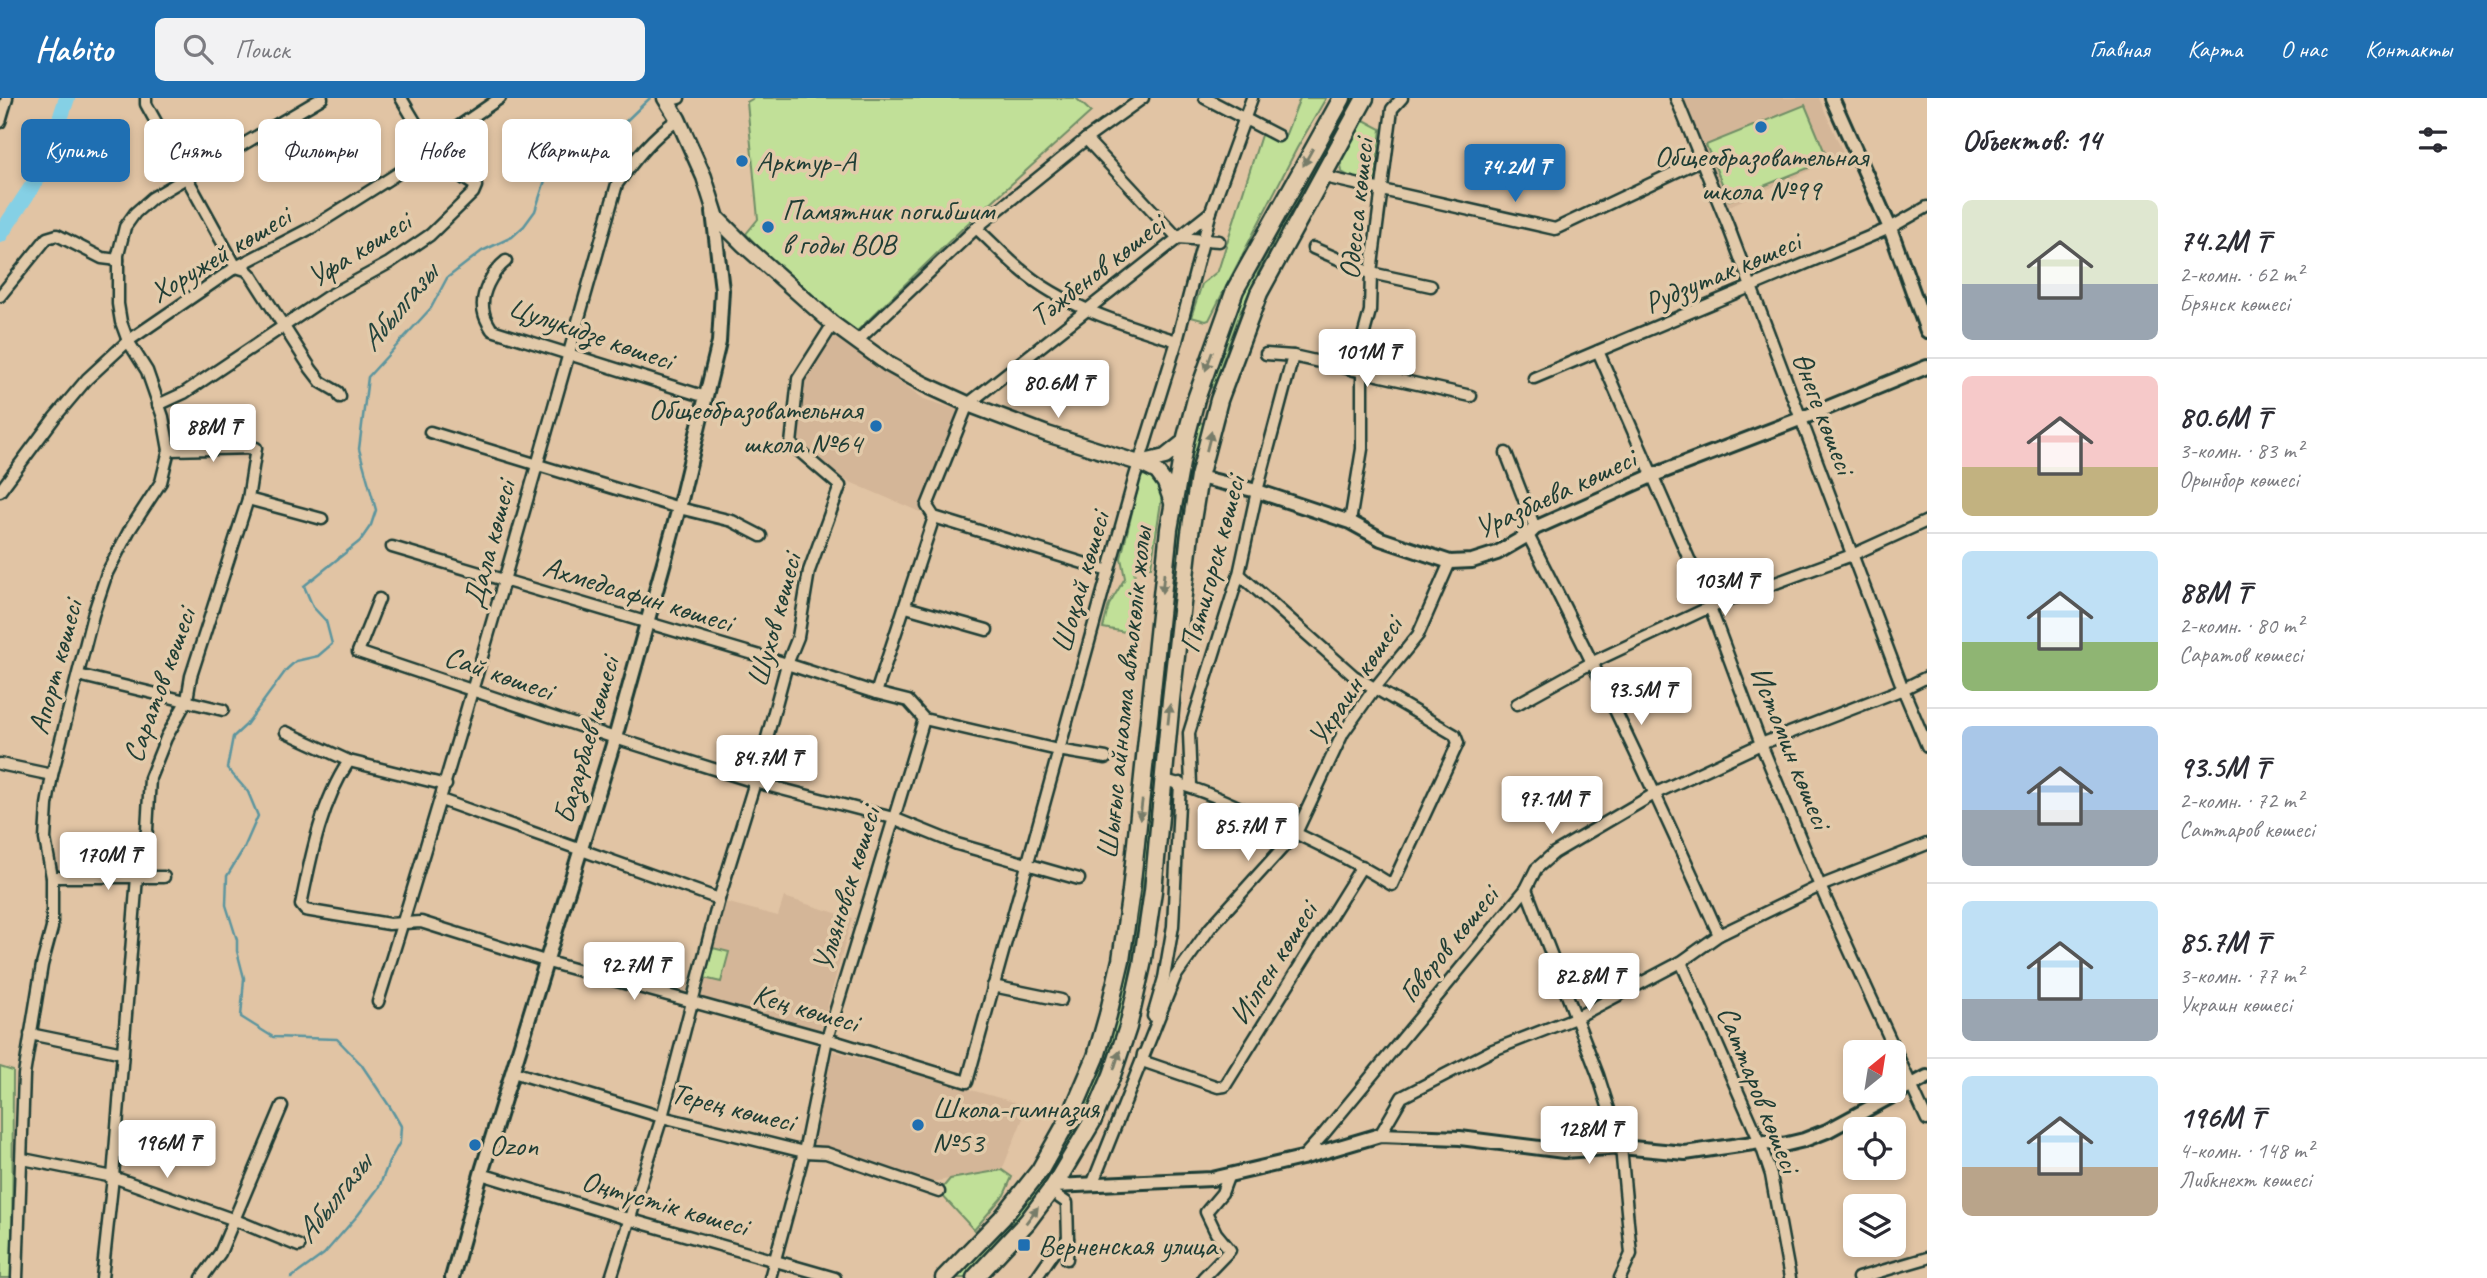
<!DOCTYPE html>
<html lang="ru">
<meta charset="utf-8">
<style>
:root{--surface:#fff;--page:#f2f2f3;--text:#2b2b33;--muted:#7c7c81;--line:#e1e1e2;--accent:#1f6fb2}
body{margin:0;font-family:Caveat,sans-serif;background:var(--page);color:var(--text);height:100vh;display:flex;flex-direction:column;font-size:26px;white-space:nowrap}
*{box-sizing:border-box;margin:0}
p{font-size:23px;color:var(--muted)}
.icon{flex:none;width:38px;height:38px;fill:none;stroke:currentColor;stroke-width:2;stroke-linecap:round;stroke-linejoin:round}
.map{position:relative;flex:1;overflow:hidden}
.drawer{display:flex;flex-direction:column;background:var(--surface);width:560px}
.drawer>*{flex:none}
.banner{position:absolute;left:21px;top:21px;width:665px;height:63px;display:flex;gap:14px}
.needle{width:46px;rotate:30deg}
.controls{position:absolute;left:1843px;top:942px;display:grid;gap:14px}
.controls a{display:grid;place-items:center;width:63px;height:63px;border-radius:10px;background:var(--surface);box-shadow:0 4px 10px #0003;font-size:35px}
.price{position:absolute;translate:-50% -60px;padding:0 16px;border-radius:7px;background:#fff;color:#222;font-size:23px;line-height:46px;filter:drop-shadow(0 2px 4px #0008)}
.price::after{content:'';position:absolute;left:50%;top:42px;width:21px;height:16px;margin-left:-10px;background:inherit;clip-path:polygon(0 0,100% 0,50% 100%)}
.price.active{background:var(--accent);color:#fff}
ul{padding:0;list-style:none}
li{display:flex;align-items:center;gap:21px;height:175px;padding:0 35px}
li+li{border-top:2px solid var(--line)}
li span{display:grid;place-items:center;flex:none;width:196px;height:140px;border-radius:10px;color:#555}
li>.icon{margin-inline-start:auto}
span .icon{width:84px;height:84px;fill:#fffc;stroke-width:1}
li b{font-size:30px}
h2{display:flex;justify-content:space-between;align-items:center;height:84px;padding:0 35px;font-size:30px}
.chip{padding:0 24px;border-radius:10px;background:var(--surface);box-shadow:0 4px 10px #0003;font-size:24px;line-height:63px}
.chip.active{background:var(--accent);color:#fff}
header{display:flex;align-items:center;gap:42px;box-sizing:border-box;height:98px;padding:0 35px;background:var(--accent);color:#fff}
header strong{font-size:33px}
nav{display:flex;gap:38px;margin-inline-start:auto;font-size:24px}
.search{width:490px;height:63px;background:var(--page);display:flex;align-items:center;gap:18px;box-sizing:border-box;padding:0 24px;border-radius:10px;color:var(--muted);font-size:26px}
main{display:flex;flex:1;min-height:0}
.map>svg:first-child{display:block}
.built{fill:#d4b698}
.green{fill:#c1e098;stroke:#708e66;stroke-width:2}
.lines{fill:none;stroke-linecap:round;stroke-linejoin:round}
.stream{stroke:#5c959e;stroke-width:2.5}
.river{stroke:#85d0e5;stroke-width:16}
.minor-casing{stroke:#1f3d34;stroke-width:15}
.tertiary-casing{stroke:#1f3d34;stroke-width:18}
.secondary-casing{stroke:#1f3d34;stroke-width:19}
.primary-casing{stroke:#1f3d34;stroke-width:21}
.minor{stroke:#e2caaa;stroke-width:10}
.tertiary{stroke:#e2caaa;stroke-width:12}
.secondary{stroke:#e2caaa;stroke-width:14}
.primary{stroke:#e2caaa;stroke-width:16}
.oneway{fill:#777c69}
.poi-dot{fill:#1f6fb2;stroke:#e2caaa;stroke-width:2.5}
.labels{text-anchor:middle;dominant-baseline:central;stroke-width:7;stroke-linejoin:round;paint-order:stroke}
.poi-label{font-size:30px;fill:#1f3d34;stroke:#e2caaa;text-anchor:start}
.street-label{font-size:30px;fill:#1f3d34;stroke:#e2caaa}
.water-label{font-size:32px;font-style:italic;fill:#24443d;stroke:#e2caaa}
</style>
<header>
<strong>Habito</strong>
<div class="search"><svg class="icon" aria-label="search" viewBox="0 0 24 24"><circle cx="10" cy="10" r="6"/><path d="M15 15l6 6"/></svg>Поиск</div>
<nav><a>Главная</a><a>Карта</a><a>О нас</a><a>Контакты</a></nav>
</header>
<main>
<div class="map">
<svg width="1927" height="1180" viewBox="0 0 1927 1180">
<rect width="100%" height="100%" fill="#e1c4a4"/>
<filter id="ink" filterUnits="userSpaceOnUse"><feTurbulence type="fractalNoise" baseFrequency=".0143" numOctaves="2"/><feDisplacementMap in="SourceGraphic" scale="14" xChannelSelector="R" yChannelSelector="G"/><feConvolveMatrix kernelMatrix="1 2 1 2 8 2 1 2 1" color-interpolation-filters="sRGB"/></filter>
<g filter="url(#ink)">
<g class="built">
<polygon points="1679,0 1819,0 1844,57 1727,109"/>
<polygon points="836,237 924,301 958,312 920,414 843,381 799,343 803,283"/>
<polygon points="784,799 852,820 820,935 697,903 725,804 778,818"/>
<polygon points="833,953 1028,1008 1002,1072 932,1084 811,1046"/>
</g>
<g class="green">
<polygon points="754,0 1076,0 1091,14 965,128 855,235 773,164 746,136 758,121 747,4"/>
<polygon points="1300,0 1326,0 1297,50 1209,222 1206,223 1191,219 1202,186 1218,173 1262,34 1284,41"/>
<polygon points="1349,0 1355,0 1264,162 1241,213 1213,290 1208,288 1237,209 1259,161"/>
<polygon points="1805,7 1828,62 1729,102 1706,47"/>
<polygon points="1362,21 1381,31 1375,87 1357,83 1342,74 1340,58"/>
<polygon points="1197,324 1204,325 1180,438 1147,761 1124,915 1081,1032 1047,1089 988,1158 965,1180 956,1180 983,1153 1042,1084 1076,1028 1119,913 1141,760 1174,437"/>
<polygon points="1144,376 1152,377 1163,391 1151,469 1135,468 1131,535 1103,530 1109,507 1125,480 1121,460 1140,381"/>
<polygon points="713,850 729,854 721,884 704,880"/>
<polygon points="0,969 13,973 12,1180 0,1180"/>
<polygon points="1002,1072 1012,1079 1004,1097 974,1132 939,1094 950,1081"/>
</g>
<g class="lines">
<polyline class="stream" points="291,1180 324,1156 358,1117 379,1089 389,1064 400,1044 401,1028 390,1009 361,966 337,941 273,939 241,919 244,880 237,853 237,842 226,807 227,778 244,750 258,718 248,694 227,670 233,639 246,627 287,571 296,563 318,558 332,546 326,523 313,509 304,488 360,443 371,427 376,412 359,351 368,279 431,210 447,180 482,153 512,139 524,128 535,113 553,58 569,37 624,25 650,0"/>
<polyline class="river" points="0,137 43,72 67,0"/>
<g class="minor-casing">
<g id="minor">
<polyline points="146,0 146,6 236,169 246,172 251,177 311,271 321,284 338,294 340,299"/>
<polyline points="1205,0 1278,38"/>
<polyline points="1676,0 1727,125 1903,591 1927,648"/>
<polyline points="668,3 679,0"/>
<polyline points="0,24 7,0"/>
<polyline points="1086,41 1178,140 1219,143"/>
<polyline points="1320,78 1555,131 1701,62"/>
<path d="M976,130C991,143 1004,158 1020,171C1062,208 1125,227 1177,243"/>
<polyline points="1313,150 1371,175 1431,188"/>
<path d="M506,163C492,174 479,197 484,215C485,221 489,227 492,232L706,299"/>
<polyline points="0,198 47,140 57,137 102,160 118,162"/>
<polyline points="856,244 976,130 1086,41 1143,0"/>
<polyline points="1598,253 1710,509 1761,646 1820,788 1927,1022"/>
<polyline points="1266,256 1293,258 1471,298"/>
<polyline points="1354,272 1370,213 1371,175 1392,11 1402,0"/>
<polyline points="1534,280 1890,130 1927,109"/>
<path d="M158,307L184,295L327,199L389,165L430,137L473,95L476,88C436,65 424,38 401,0"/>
<polyline points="430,334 679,410 732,423 761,438"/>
<polyline points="1506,355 1535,430"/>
<polyline points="0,393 55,319 87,281 128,243 236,169 313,129 400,74 430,48 500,0"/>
<polyline points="248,401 322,421"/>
<polyline points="1350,424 1362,351 1362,273"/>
<path d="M1528,437C1596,569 1659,702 1719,837"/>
<polyline points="392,449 787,566 876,595 908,603 924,621 1058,652 1106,660"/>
<polyline points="1109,473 934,419 927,408 968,306 1211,114"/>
<polyline points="379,501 358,554 615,640 755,684 893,720 957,746 1079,781"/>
<polyline points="906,509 987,532"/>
<polyline points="78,577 223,612"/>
<polyline points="876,595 934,419"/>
<polyline points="1517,606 1593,564 1710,509 1852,457 1927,423"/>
<polyline points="286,634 349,663 446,687"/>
<path d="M349,663C321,705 311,758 301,807L305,812L389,826L421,824L548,864L827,941L967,984L1135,378L1177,243L1211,113L1252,0"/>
<polyline points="0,666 52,677"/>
<path d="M1163,682C1197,689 1227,704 1258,718C1304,739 1349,760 1392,787L1458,645L1455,637L1354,578L1239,476"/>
<polyline points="1191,687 1189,635 1239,476 1257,393 1293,258"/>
<polyline points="441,702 719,801"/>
<polyline points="52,779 164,779"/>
<polyline points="1526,791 1598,977 1621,1049 1631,1156 1620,1180"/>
<polyline points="1681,864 1760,1044 1771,1077 1790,1180"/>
<polyline points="993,888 1061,902"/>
<path d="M378,904C463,633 539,360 617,86C635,61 652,39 678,21"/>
<polyline points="1153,918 1164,880 1173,828 1180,685"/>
<polyline points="30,936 123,955"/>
<polyline points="1143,956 1142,963 1218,989 1225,988 1362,768"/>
<polyline points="513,974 662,1019 804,1054 826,1055 939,1094"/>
<polyline points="1380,1037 1402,999 1493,952 1575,920 1681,864 1719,837 1820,788 1927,746"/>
<polyline points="1302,1060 1322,1038 1526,791 1536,771 1554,755 1656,695 1761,646 1903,591 1927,579"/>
<polyline points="23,1061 113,1079 235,1122 299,1148"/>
<polyline points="481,1076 628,1121 835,1180"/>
<polyline points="1092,1087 1175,879 1210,830 1296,735 1343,635 1374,591 1418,537 1450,464"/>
<polyline points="1067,1161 1068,1141"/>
<polyline points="17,1180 24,977 42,867 52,830 52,779 45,741 47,707 52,677 93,517 107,475 129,433 161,384 169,352 163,319 147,273 128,243 121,224 118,206 118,157 125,129 135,115 152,100 322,0"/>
<polyline points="102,1180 113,1079 137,779 147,732 150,680 166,640 187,602 191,578 248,401 256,350 169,352"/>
<polyline points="202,1180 220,1155 282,1008"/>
<polyline points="611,1180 662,1019 719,801 755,684 787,566 798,539 809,473 840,388 791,346 798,281 833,226"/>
<polyline points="770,1180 804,1054 827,941 924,621"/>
<polyline points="1036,1180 1054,1154 1068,1141 1067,1105 1050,1093"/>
<polyline points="1203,1180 1230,1152 1216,1135 1206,1114 1222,1095 1228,1079"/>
<polyline points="1858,1180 1927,1160"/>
</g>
</g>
<g class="tertiary-casing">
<g id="tertiary">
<polyline points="1832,0 1890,130 1927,233"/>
<polyline points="1199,379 1257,393 1350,424 1381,441 1450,464 1472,463 1497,455 1528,437 1535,430 1654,377 1800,321 1927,269"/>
<polyline points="1054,1088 1212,1081 1302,1060 1380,1037 1460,1040 1564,1053 1621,1049 1685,1055 1760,1044 1783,1047 1804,1042 1827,1033 1927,979"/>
<polyline points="452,1180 481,1076 615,640 679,410 719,244 722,192 713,114"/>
</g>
</g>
<g class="secondary-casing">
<g id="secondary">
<polyline points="665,0 678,21 704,79 717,120 744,147 833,226 888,266 924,286 968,306 1047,336 1139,365 1157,374 1165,385 1173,407"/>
<polyline points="1140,365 1165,359 1185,343"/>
</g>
</g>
<g class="primary-casing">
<g id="primary">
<polyline points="944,1180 1002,1120 1040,1072 1072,1015 1096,959 1108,917 1121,862 1131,793 1169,431 1185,343 1196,301 1235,192 1342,0"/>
<polyline points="975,1180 1027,1124 1054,1088 1092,1024 1112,977 1128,929 1142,867 1153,793 1171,602 1190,435 1199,379 1219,302 1259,195 1365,0"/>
</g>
</g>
<use href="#minor" class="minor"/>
<use href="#tertiary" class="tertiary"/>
<use href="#secondary" class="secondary"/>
<use href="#primary" class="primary"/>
</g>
<defs><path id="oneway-solid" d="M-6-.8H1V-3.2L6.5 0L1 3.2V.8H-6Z" transform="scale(1.75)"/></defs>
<g class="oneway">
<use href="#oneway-solid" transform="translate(1308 59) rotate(119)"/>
<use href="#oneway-solid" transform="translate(1209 263) rotate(110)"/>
<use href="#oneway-solid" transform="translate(1209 343) rotate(-76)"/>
<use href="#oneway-solid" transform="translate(1163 485) rotate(96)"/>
<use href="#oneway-solid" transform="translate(1169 616) rotate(-84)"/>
<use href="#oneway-solid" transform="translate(1141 712) rotate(97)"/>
<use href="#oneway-solid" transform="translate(1117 962) rotate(-72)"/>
<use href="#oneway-solid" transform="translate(1032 1117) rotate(-53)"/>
</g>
</g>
<g class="poi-dot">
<circle cx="1761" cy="29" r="7"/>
<circle cx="742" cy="63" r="7"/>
<circle cx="768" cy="129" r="7"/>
<circle cx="876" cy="328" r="7"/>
<circle cx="918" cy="1027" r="7"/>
<circle cx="475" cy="1047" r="7"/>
<rect x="1017" y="1140" width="14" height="14" rx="3.5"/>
</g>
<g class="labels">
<g class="poi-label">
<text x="1761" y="58" text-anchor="middle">Общеобразовательная<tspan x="1761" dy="34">школа №99</tspan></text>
<text x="756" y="63">Арктур-А</text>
<text x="782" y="112">Памятник погибшим<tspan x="782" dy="34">в годы ВОВ</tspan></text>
<text x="862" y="311" text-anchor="end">Общеобразовательная<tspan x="862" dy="34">школа №64</tspan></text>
<text x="932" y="1010">Школа-гимназия<tspan x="932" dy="34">№53</tspan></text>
<text x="489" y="1047">Ozon</text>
<text x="1038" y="1147">Верненская улица</text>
</g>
<g class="street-label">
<text transform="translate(1356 111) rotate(-84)">Одесса көшесі</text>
<text transform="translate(359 151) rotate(-32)">Уфа көшесі</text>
<text transform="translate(220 156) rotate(-31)">Хоружей көшесі</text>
<text transform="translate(1097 172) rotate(-38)">Тәжбенов көшесі</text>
<text transform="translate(1722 174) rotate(-23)">Рудзутак көшесі</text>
<text transform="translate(591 235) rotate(19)">Цулукидзе көшесі</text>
<text transform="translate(1824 315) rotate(69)">Өнеге көшесі</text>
<text transform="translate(1555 395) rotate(-25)">Уразбаева көшесі</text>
<text transform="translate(489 446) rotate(-75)">Дала көшесі</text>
<text transform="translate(1212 466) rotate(-75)">Пятигорск көшесі</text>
<text transform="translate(1080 484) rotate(-74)">Шоқай көшесі</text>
<text transform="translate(638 496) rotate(17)">Ахмедсафин көшесі</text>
<text transform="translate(774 522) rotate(-75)">Шухов көшесі</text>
<text transform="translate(55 569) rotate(-75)">Апорт көшесі</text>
<text transform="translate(499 575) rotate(19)">Сай көшесі</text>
<text transform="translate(1355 583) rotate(-57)">Украин көшесі</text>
<text transform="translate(159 587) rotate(-70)">Саратов көшесі</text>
<text transform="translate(1124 595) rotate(-84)">Шығыс айналма автокөлік жолы</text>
<text transform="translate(586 642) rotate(-74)">Базарбаев көшесі</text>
<text transform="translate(1791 649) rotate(68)">Истомин көшесі</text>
<text transform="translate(846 791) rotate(-73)">Ульяновск көшесі</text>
<text transform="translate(1448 846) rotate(-51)">Говоров көшесі</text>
<text transform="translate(1273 865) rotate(-58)">Иілген көшесі</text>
<text transform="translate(806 910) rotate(16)">Кең көшесі</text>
<text transform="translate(1759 991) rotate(68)">Саттаров көшесі</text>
<text transform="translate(733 1009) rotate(14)">Терең көшесі</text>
<text transform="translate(665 1105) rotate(16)">Оңтүстік көшесі</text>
</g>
<g class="water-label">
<text transform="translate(398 209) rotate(-50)">Абылгазы</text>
<text transform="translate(333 1100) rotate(-52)">Абылгазы</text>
</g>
</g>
</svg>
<div class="controls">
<a><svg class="needle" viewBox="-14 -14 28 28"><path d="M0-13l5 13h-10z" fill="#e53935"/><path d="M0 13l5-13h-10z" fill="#7c7c81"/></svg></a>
<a><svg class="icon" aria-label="locate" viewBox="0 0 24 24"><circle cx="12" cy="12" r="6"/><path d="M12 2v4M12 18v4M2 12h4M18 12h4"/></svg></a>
<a><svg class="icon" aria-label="layers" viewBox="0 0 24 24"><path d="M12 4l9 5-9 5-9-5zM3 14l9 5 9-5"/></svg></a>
</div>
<b class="price active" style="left:1515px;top:106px">74.2M ₸</b>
<b class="price" style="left:1367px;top:291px">101M ₸</b>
<b class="price" style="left:1058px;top:322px">80.6M ₸</b>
<b class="price" style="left:213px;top:366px">88M ₸</b>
<b class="price" style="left:1725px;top:520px">103M ₸</b>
<b class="price" style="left:1641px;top:629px">93.5M ₸</b>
<b class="price" style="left:767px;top:697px">84.7M ₸</b>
<b class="price" style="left:1552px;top:738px">97.1M ₸</b>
<b class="price" style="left:1248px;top:765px">85.7M ₸</b>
<b class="price" style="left:108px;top:794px">170M ₸</b>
<b class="price" style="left:634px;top:904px">92.7M ₸</b>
<b class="price" style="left:1589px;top:915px">82.8M ₸</b>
<b class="price" style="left:1589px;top:1068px">128M ₸</b>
<b class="price" style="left:167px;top:1082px">196M ₸</b>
<div class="banner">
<a class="chip active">Купить</a>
<a class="chip">Снять</a>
<a class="chip">Фильтры</a>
<a class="chip">Новое</a>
<a class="chip">Квартира</a>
</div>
</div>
<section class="drawer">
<h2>Объектов: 14<svg class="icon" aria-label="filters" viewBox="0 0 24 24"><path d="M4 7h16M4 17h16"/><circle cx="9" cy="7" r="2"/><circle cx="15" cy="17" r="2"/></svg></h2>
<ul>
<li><span style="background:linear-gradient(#dfe7d0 60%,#9aa5b1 0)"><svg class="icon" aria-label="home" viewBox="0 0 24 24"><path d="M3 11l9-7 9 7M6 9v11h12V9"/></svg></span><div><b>74.2M ₸</b><p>2-комн. · 62 m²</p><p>Брянск көшесі</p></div></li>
<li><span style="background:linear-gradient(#f6c9c9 65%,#c2b280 0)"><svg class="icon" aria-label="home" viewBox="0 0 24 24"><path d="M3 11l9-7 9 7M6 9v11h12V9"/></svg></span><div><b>80.6M ₸</b><p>3-комн. · 83 m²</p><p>Орынбор көшесі</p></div></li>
<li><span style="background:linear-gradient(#bfe0f5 65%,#8fb573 0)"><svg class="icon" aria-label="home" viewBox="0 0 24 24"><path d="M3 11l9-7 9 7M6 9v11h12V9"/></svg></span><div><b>88M ₸</b><p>2-комн. · 80 m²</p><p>Саратов көшесі</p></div></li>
<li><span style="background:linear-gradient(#a9c7e8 60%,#9aa5b1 0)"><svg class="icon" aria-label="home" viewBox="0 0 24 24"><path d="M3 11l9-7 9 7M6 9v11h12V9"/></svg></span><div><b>93.5M ₸</b><p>2-комн. · 72 m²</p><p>Саттаров көшесі</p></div></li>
<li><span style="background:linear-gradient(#bfe0f5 70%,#9aa5b1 0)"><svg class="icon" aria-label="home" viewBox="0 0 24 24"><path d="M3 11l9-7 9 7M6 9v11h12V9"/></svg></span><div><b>85.7M ₸</b><p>3-комн. · 77 m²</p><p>Украин көшесі</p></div></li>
<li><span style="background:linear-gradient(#bfe0f5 65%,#b9a48a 0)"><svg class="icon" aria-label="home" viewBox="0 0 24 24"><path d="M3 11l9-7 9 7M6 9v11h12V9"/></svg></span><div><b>196M ₸</b><p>4-комн. · 148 m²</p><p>Либкнехт көшесі</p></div></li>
</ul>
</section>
</main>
